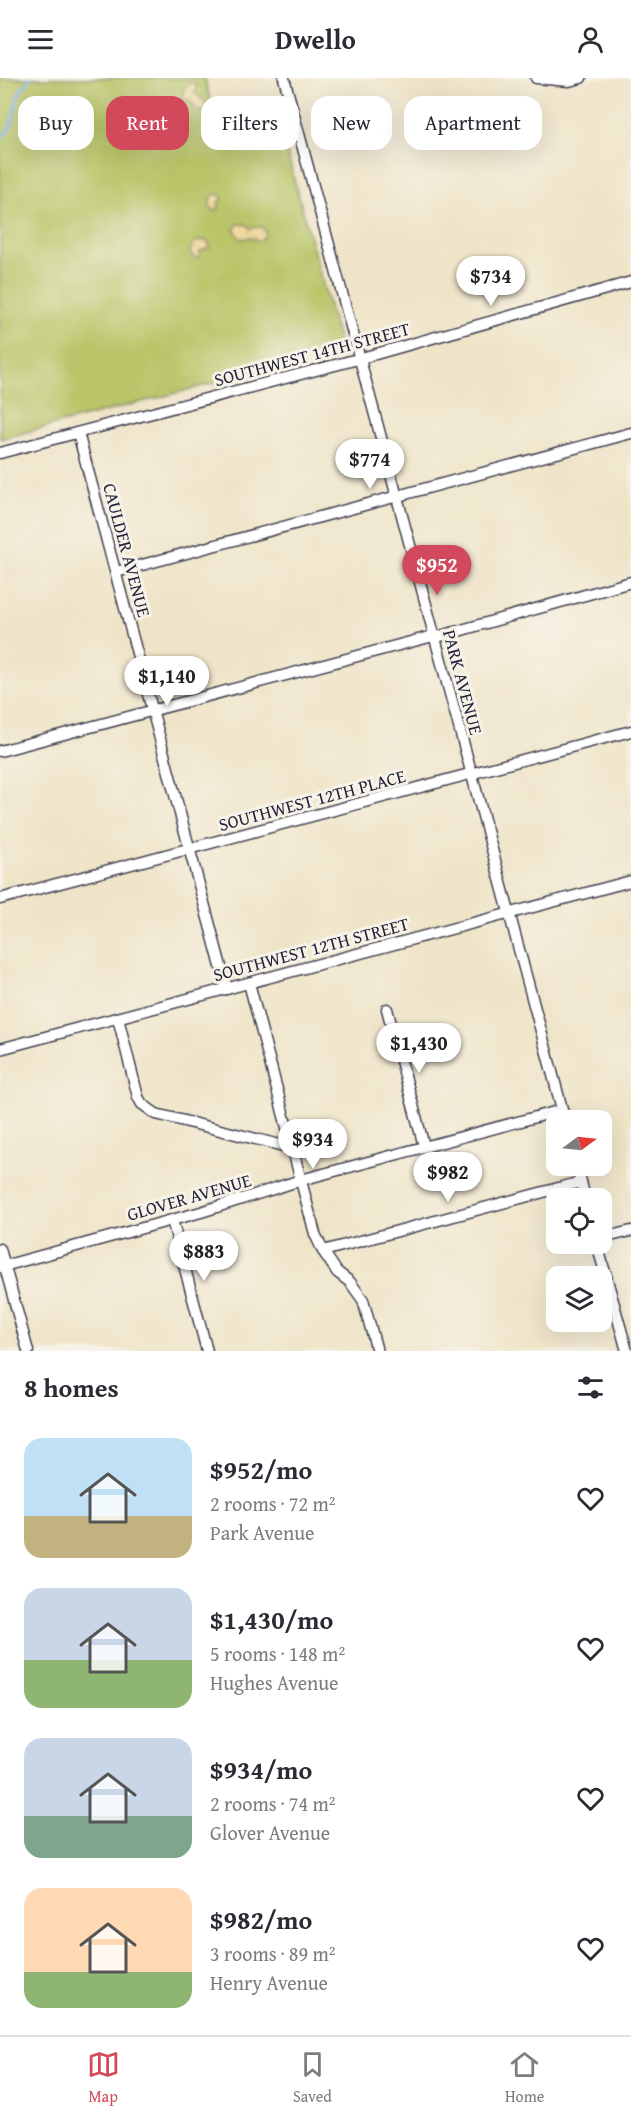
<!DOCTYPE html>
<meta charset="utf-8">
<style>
:root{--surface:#fff;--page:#f7f7f7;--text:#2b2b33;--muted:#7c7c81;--line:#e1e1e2;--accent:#d1495b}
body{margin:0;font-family:"Gentium Book Plus",serif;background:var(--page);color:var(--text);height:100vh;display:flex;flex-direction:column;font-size:22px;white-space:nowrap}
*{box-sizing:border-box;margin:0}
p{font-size:20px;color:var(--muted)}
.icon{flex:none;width:33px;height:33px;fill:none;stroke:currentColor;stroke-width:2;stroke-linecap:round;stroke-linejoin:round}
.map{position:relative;height:1273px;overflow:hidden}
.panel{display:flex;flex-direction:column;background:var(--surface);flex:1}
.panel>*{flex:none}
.banner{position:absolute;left:18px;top:18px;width:596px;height:54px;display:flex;gap:12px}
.needle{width:39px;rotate:75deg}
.fabs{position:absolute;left:546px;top:1032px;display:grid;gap:12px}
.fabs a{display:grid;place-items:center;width:66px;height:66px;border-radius:12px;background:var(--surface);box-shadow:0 6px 24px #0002;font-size:30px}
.price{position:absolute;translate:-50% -51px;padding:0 14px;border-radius:21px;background:#fff;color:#222;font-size:20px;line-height:39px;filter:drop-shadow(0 2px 3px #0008)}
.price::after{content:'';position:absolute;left:50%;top:36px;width:18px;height:14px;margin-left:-9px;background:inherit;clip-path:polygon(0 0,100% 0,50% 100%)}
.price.active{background:var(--accent);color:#fff}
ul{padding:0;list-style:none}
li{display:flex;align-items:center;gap:18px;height:150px;padding:0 24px}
li span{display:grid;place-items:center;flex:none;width:168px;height:120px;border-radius:18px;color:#555}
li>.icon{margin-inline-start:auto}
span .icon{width:72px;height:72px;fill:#fffc;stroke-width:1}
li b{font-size:26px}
h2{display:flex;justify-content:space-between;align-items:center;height:72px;padding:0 24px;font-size:26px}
.tag{padding:0 21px;border-radius:18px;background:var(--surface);box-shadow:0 6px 24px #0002;font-size:21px;line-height:54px}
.tag.active{background:var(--accent);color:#fff}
header{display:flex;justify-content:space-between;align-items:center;height:78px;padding:0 24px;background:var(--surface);font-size:27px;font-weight:700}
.tab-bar{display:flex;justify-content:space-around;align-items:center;height:84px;border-top:2px solid var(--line);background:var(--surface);font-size:16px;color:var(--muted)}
.tab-bar a{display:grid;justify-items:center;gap:3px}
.tab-bar .active{color:var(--accent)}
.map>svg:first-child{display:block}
.grass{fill:#b9c567;stroke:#6e7451;stroke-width:1.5}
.sand{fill:url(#sand-dots);stroke:#887e6c;stroke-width:1.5}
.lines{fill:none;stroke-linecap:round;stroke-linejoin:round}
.stream{stroke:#7fb6ef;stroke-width:3}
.minor-casing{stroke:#413f50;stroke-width:13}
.minor{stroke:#fff;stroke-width:10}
.labels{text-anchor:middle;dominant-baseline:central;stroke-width:6;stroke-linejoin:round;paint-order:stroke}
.street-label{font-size:18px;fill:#22223b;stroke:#f7f3e8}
</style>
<header><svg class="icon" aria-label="menu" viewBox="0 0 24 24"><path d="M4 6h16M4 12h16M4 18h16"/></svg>Dwello<svg class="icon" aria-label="person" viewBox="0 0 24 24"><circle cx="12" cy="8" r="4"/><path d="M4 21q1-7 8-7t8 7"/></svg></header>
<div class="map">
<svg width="631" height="1273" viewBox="0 0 631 1273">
<defs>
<pattern id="sand-dots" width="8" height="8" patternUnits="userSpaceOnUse" patternTransform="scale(1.5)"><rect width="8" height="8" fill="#eeda9e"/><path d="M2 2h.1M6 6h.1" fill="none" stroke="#ccbb89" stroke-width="1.8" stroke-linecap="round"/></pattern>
</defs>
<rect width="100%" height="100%" fill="#f7f3e8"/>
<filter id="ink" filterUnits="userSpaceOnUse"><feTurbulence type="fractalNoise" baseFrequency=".0167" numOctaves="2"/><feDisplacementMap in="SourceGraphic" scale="12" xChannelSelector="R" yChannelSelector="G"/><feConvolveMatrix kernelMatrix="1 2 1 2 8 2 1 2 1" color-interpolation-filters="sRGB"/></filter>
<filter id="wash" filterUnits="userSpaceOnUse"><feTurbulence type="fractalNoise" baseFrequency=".008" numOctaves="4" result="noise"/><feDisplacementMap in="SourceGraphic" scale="24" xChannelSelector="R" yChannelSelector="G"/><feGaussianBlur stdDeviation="1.35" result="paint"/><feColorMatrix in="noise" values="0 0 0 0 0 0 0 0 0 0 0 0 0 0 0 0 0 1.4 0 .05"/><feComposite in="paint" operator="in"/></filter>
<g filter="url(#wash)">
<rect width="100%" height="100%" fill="#efe4c8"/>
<polygon class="grass" points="0,0 205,0 218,57 278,43 341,272 0,361"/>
<g class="sand">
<polygon points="190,5 195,5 197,9 194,15 199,18 207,26 204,34 196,33 192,25 182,20 183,11"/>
<path d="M150,29L158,30L164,37V44L159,51L167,59L164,66C157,65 149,58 149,50C149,47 151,44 151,41L144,37V32Z"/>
<path d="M215,116L220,117L223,121L218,125L219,130L216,133L211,131C208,126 210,120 215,116Z"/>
<polygon points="238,146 246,146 250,150 262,149 265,152 265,158 259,163 249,159 241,162 234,152"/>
<path d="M204,162L209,165V170L200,173L199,180H195L190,175C190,167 196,162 204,162Z"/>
</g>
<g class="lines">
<path class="stream" d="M0,60C19,47 11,28 21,12C24,7 28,5 30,0"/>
</g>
</g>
<g filter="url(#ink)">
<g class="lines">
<g class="minor-casing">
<g id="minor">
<polyline points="284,0 565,1042"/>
<polyline points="536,0 569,3 581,0"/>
<polyline points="78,355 227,911"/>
<polyline points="0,375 358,281 631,204"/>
<polyline points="116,494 631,355"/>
<polyline points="0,673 433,558 437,559 631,504"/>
<polyline points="0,821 631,653"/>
<polyline points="249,905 315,1156 323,1173 337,1194 350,1204 363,1222 377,1273"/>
<polyline points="387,931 424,1068"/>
<polyline points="118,940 138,1019 142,1026 156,1036 292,1070"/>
<polyline points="0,971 631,803"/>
<polyline points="577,1088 585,1120"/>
<polyline points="172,1142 207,1273"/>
<polyline points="602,1160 631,1153"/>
<polyline points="597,1166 627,1273"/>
<polyline points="0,1171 28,1273"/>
<polyline points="323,1173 581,1104"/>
<polyline points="0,1189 201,1134 301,1102 562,1032"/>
</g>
</g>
<use href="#minor" class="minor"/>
</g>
</g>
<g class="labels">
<g class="street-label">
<text transform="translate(312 276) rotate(-15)">SOUTHWEST 14TH STREET</text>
<text transform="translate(127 472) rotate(75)">CAULDER AVENUE</text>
<text transform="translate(463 604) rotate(75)">PARK AVENUE</text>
<text transform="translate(312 722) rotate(-15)">SOUTHWEST 12TH PLACE</text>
<text transform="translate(311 871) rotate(-15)">SOUTHWEST 12TH STREET</text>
<text transform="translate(189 1119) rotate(-16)">GLOVER AVENUE</text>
</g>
</g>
</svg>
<div class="fabs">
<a><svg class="needle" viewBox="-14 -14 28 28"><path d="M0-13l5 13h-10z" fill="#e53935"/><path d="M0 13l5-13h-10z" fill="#7c7c81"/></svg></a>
<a><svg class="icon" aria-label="locate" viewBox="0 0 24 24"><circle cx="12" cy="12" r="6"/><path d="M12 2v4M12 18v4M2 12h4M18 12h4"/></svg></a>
<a><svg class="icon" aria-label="layers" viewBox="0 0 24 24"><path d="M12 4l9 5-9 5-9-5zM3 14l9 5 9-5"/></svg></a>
</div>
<b class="price" style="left:491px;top:229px">$734</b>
<b class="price" style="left:370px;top:412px">$774</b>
<b class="price active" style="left:437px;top:518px">$952</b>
<b class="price" style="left:167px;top:629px">$1,140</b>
<b class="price" style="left:419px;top:996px">$1,430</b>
<b class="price" style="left:313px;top:1092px">$934</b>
<b class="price" style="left:448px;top:1125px">$982</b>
<b class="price" style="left:204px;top:1204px">$883</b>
<div class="banner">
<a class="tag">Buy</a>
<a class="tag active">Rent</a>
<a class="tag">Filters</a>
<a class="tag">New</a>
<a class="tag">Apartment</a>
</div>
</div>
<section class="panel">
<h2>8 homes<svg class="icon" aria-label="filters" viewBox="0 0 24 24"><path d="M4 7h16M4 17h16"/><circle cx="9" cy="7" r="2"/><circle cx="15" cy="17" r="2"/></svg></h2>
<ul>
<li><span style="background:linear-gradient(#bfe0f5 65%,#c2b280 0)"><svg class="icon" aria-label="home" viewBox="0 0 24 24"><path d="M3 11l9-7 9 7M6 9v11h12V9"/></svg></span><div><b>$952/mo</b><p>2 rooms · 72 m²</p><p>Park Avenue</p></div><svg class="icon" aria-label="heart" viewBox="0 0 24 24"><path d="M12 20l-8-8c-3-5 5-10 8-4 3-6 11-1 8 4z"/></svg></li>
<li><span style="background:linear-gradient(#c9d6e8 60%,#8fb573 0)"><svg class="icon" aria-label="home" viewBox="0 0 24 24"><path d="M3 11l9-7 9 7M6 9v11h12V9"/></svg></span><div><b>$1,430/mo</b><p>5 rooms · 148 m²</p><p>Hughes Avenue</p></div><svg class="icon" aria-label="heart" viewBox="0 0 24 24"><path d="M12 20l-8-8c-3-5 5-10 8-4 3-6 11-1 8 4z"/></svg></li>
<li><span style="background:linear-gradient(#c9d6e8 65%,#7fa58c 0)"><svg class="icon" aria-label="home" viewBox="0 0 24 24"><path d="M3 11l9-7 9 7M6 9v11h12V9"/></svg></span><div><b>$934/mo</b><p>2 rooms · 74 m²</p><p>Glover Avenue</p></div><svg class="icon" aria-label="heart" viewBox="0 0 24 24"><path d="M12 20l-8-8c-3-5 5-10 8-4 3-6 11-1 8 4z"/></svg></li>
<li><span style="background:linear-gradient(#ffd9b3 70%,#8fb573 0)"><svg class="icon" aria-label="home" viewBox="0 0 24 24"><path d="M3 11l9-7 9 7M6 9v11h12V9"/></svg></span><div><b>$982/mo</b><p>3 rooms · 89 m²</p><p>Henry Avenue</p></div><svg class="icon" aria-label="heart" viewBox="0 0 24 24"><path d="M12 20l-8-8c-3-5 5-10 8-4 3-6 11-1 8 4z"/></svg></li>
</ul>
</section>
<nav class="tab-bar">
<a class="active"><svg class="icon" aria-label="map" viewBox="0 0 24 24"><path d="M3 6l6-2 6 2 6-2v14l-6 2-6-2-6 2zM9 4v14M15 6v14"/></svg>Map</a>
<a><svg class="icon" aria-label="saved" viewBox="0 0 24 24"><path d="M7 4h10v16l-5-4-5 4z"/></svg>Saved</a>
<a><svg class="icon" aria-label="home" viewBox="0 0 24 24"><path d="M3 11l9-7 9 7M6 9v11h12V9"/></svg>Home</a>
</nav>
